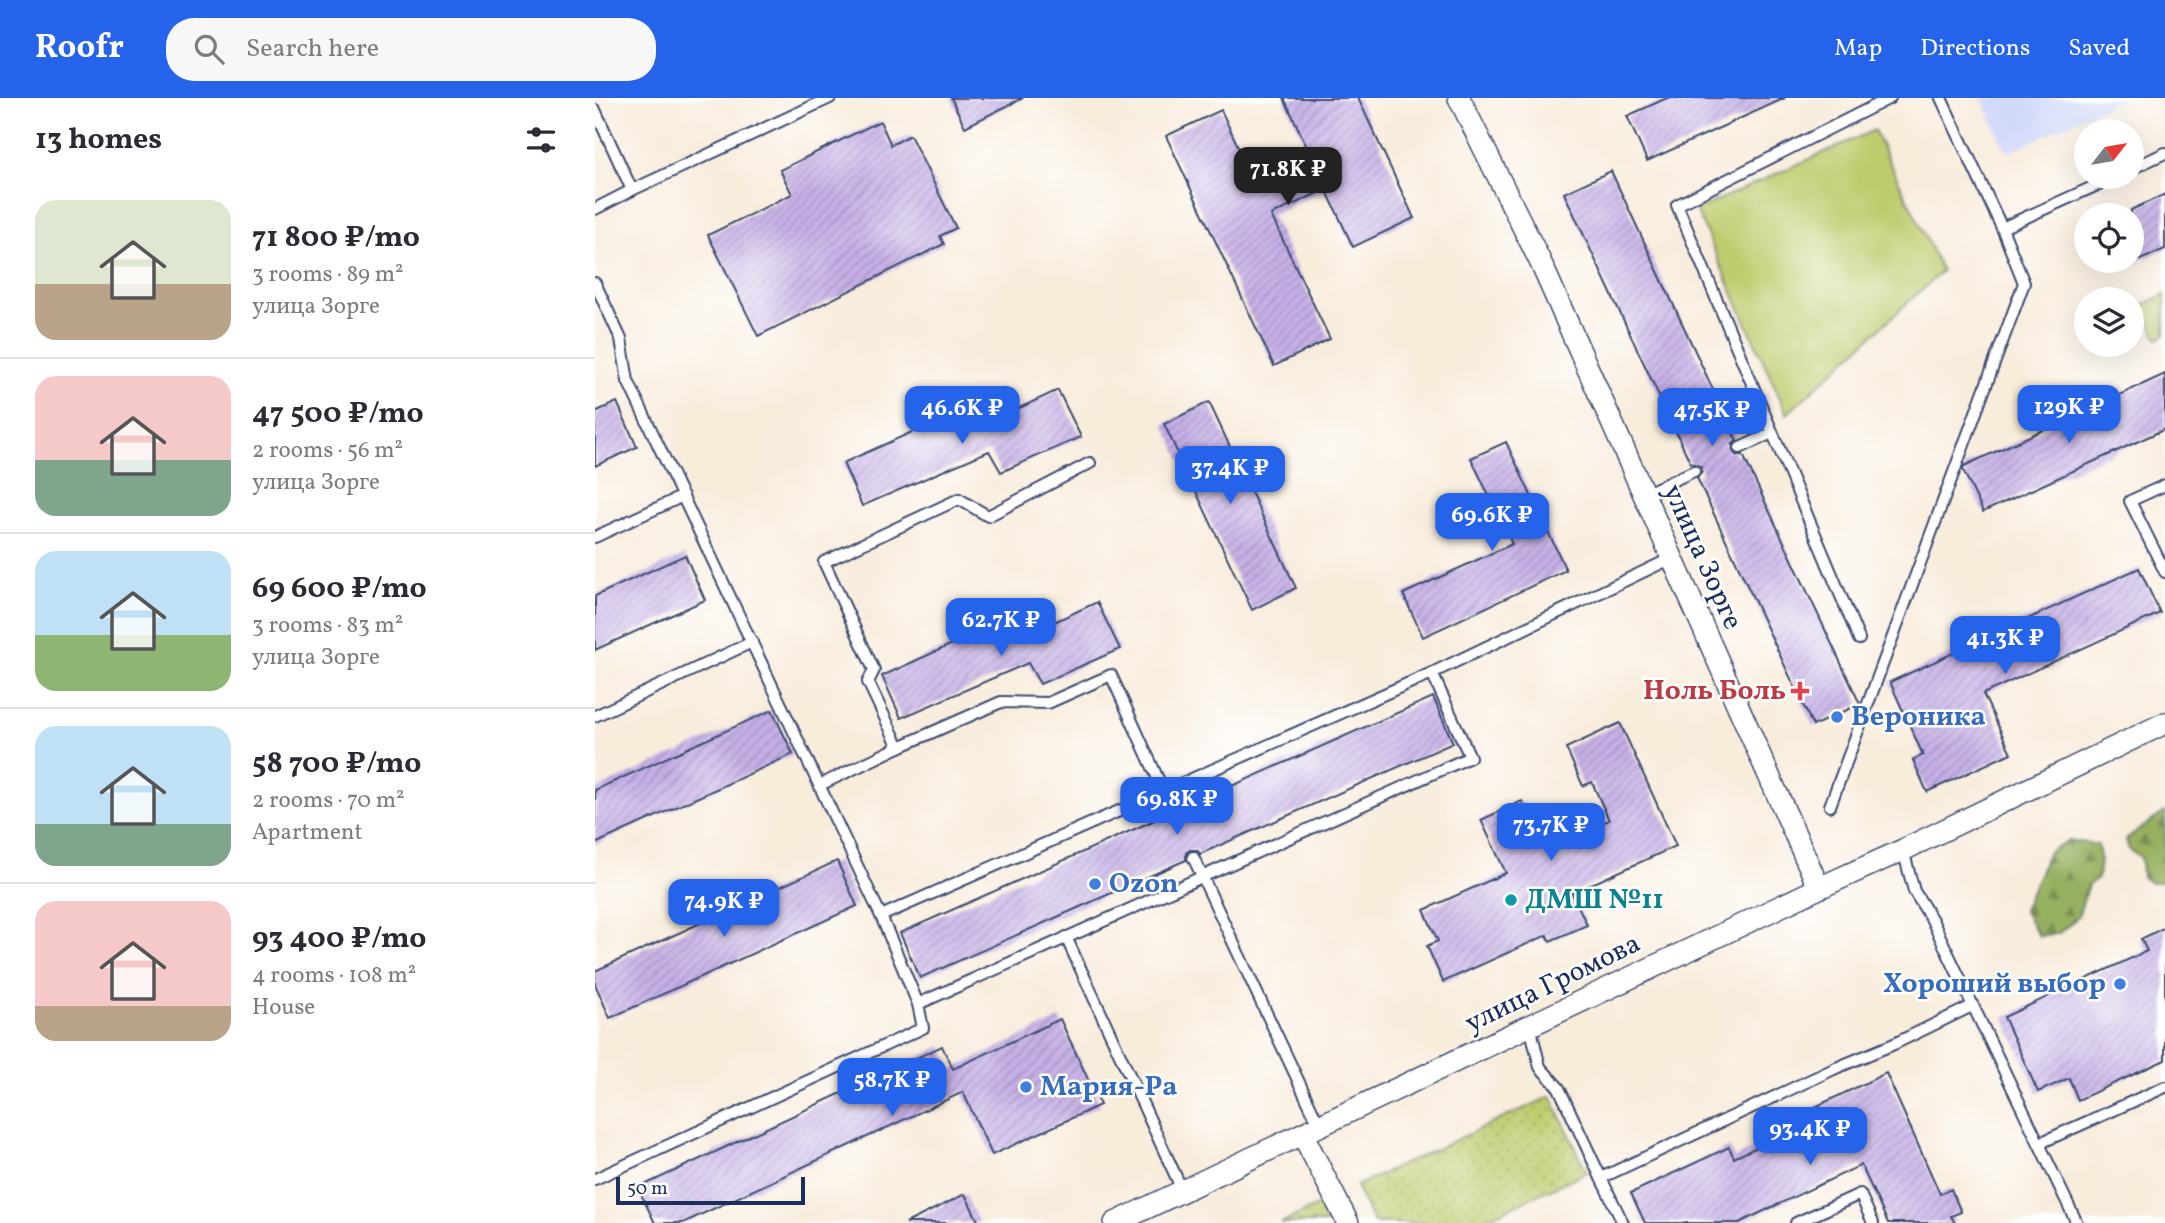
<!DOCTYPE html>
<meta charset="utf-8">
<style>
:root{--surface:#fff;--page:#f7f7f7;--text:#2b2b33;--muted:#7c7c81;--line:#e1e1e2;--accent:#2563eb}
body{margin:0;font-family:Vollkorn,serif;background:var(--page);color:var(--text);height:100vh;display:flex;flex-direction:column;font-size:26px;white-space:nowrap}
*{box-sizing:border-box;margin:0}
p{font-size:23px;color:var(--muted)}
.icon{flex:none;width:38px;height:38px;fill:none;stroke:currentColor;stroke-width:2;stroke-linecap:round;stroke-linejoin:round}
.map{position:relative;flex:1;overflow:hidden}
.sheet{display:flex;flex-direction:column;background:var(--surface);width:595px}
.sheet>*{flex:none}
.needle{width:46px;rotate:59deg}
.controls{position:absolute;left:1479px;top:21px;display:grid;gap:14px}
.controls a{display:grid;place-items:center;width:70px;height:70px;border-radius:50%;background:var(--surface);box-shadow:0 7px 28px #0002;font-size:35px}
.scale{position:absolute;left:21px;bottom:18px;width:189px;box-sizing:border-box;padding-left:7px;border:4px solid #1b2f5e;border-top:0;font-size:19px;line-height:24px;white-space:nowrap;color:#1b2f5e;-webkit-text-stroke:5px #fff;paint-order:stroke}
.price{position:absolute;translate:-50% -60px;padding:0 16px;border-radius:14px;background:var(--accent);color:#fff;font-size:23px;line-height:46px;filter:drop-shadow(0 2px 4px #0008)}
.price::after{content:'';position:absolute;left:50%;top:42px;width:21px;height:16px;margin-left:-10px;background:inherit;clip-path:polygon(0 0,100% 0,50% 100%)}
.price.active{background:#222;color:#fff}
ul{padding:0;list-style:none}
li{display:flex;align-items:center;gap:21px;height:175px;padding:0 35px}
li+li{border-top:2px solid var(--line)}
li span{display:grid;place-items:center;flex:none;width:196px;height:140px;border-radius:21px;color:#555}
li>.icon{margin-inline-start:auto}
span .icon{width:84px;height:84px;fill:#fffc;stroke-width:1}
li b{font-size:30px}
h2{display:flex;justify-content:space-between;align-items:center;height:84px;padding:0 35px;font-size:30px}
header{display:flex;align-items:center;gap:42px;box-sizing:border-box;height:98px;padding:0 35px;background:var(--accent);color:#fff}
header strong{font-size:33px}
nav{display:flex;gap:38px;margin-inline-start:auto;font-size:24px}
.search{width:490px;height:63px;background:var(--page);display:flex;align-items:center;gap:18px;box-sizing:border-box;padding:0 24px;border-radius:28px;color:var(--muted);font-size:26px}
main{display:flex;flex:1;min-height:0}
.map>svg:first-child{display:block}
.built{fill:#d1d9f9}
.grass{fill:url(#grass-dots);stroke:#6d7e66;stroke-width:2}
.forest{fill:url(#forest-firs);stroke:#597060;stroke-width:2}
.park{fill:#bfcc6e;stroke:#6d7e66;stroke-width:2}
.building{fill:url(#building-hatch)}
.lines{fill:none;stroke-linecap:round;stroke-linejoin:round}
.lane-casing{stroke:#3c4b71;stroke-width:14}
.street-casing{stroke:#3c4b71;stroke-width:24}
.lane{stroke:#fff;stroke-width:10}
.street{stroke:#fff;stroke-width:21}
.health-dot{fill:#e0444e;stroke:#fff;stroke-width:2.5}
.shop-dot{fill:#3f7fe0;stroke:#fff;stroke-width:2.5}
.culture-dot{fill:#0f9aa8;stroke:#fff;stroke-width:2.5}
.labels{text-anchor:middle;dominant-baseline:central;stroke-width:5;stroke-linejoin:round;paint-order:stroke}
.street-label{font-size:28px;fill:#1b2f5e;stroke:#fff}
.health-label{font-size:28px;font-weight:bold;fill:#be3a42;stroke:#fff;text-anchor:end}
.shop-label{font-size:28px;font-weight:bold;fill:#366cbe;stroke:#fff;text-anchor:start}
.culture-label{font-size:28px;font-weight:bold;fill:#0d838f;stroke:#fff;text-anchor:start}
</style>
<header>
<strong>Roofr</strong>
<div class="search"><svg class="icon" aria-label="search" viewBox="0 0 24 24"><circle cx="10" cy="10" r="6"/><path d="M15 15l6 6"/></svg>Search here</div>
<nav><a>Map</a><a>Directions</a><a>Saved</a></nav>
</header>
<main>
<section class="sheet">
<h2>13 homes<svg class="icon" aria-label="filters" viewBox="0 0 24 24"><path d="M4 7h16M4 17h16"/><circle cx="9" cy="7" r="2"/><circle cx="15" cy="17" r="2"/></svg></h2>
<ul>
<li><span style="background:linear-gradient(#dfe7d0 60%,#b9a48a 0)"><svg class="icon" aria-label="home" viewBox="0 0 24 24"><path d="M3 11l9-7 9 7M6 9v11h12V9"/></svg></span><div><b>71 800 ₽/mo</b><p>3 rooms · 89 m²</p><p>улица Зорге</p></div></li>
<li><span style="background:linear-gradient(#f6c9c9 60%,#7fa58c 0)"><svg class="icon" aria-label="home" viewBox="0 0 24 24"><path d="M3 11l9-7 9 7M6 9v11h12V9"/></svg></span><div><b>47 500 ₽/mo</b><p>2 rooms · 56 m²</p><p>улица Зорге</p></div></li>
<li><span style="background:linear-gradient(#bfe0f5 60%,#8fb573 0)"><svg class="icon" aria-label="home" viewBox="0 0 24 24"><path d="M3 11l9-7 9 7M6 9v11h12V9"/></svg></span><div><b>69 600 ₽/mo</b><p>3 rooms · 83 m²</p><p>улица Зорге</p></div></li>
<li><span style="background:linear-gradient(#bfe0f5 70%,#7fa58c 0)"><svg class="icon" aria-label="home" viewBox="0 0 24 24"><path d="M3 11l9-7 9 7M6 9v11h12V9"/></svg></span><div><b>58 700 ₽/mo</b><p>2 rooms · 70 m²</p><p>Apartment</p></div></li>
<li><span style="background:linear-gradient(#f6c9c9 75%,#b9a48a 0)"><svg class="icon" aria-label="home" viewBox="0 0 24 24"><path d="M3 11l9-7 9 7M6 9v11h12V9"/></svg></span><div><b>93 400 ₽/mo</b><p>4 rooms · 108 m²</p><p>House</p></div></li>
</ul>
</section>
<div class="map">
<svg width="1570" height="1125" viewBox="0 0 1570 1125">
<defs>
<pattern id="grass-dots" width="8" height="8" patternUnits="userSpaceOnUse" patternTransform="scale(1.75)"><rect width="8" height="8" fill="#bfcc6e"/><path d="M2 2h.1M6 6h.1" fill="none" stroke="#9aa65e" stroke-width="1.8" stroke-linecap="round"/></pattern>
<pattern id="forest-firs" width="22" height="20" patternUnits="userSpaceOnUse" patternTransform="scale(1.75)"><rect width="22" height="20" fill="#97b061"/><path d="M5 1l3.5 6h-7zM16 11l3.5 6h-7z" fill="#7a9053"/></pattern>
<pattern id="building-hatch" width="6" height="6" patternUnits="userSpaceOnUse" patternTransform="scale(1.75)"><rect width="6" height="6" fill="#c6b0e7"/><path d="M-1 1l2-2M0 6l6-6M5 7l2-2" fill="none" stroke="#a090be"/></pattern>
</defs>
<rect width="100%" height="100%" fill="#fff"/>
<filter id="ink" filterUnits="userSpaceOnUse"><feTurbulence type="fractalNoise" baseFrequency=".0143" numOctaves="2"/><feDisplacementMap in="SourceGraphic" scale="14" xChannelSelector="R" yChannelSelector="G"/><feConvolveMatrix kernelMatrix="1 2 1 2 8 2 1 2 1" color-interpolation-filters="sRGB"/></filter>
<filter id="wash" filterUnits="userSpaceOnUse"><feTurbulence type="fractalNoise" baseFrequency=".00686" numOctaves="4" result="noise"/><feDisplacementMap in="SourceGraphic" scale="28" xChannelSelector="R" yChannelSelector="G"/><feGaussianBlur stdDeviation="1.57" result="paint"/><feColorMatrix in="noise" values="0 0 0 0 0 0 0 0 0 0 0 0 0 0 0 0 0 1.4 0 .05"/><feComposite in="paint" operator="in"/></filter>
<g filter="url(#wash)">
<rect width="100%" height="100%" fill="#f8ecdb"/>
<polygon class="built" points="1386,0 1529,0 1412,55"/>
<g class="grass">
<polygon points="956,998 992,1074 882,1125 779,1125 761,1088"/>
<polygon points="728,1105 738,1125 686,1125"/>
</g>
<g class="forest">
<polygon points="1570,714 1570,783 1556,785 1547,779 1546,759 1534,752 1531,741"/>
<polygon points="1474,742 1503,747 1505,760 1503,780 1493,787 1483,819 1464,835 1444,838 1428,812 1454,754"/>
</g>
<g class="park">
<polygon points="1279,32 1347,173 1192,316 1101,112"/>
<polygon points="1570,196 1570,237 1563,241 1547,208"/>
</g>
<g id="blocks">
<g class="building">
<polygon points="356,0 428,0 370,29"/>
<polygon points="689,0 763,0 819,120 758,149 731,91 676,117 735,241 679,268 571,38 626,12 655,74 711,47"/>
<polygon points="1072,0 1190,0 1052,63 1032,18"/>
<polygon points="285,23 296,47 315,37 361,130 345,138 349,146 163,238 113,137 197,96 185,72"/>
<polygon points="1016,73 1142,343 1138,346 1138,353 1141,357 1148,357 1265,606 1218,628 1102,380 1107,374 1106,369 1095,364 969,95"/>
<polygon points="1570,96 1570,151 1536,166 1536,112"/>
<polygon points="1570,276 1570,331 1388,414 1368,372 1369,368"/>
<polygon points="463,292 486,339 406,374 394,353 267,408 248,365 373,309 384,329"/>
<polygon points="22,304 42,349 0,368 0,314"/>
<polygon points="614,304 701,490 657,512 569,326"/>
<polygon points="911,344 971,472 828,539 808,496 917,446 876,360"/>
<polygon points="90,457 110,502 0,552 0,498"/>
<polygon points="1544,470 1565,515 1388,596 1416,655 1332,694 1318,662 1328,657 1295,584"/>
<polygon points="502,504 525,551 445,586 433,565 306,620 287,578 412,521 423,541"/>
<polygon points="838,599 858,645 605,756 602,752 595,752 591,755 591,762 325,880 305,835 571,717 574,721 581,721 585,718 585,711"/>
<polygon points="177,612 198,656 0,746 0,692"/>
<polygon points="1025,625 1081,748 977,795 992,827 955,843 952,837 848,884 832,848 843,843 829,812 911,775 886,722 927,703 950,752 1014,722 997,684 988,688 971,650"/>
<polygon points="242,763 262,808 15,920 0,886 0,873"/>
<polygon points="1570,829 1570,962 1483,1002 1474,980 1443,994 1409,919 1552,853 1546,841"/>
<polygon points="465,921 505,1007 397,1057 368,994 88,1125 60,1125 43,1090 347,948 358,971"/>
<polygon points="1291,975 1345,1096 1356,1091 1366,1114 1356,1118 1360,1125 1293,1125 1266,1067 1144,1125 1050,1125 1036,1095 1134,1049 1139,1060 1200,1031 1195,1021"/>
<polygon points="370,1096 384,1125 311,1125"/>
</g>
</g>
</g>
<g filter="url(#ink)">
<use href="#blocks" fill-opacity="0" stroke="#3c4b71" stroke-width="2"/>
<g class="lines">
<g class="lane-casing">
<g id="lane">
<polyline points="0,12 37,92"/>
<polyline points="1536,71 1570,55"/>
<polyline points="0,111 37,92 235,0"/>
<polyline points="1407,130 1520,79"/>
<polyline points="0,185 26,241 33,283 286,818 323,906 328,930 0,1081"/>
<polyline points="1145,350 1177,335"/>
<polyline points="1570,387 1535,403 1570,474"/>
<polyline points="1049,396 1099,373"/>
<polyline points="0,439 88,398"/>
<polyline points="1264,541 1082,107 1295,0"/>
<polyline points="0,618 157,544"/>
<polyline points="304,649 273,584 279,572 229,464 364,401 393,418 495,365"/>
<polyline points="225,687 304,649 406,604 453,605 516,577 578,714"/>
<polyline points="1235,708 1429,185 1407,130 1346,0"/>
<polyline points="1308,752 1319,793 1337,822 1482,1125"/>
<polyline points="598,759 725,1029"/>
<polyline points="286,818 837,575"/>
<polyline points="471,839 588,1094"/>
<polyline points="323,906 875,659 837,575 1077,460"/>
<polyline points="935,928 945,969 964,990 1006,1080 1241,970 1299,946 1377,908"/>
<polyline points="1445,1045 1570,989"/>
<polyline points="1006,1080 1028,1125"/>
<polyline points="1201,1125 1265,1096 1278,1125"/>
</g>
</g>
<g class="street-casing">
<g id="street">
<polyline points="864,0 945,163 1224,790"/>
<polyline points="708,1037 753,1125"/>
<polyline points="520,1125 1224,790 1308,752 1570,625"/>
</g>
</g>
<use href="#lane" class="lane"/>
<use href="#street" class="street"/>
</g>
</g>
<path class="health-dot" d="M1201.5 582.5h7v7h7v7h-7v7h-7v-7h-7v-7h7z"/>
<g class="shop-dot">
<circle cx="1242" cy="619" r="7"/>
<circle cx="500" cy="786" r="7"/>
<circle cx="1525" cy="886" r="7"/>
<circle cx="431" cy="989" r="7"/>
</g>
<circle class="culture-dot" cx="916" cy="802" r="7"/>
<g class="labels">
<g class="street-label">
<text transform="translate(1107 459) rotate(66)">улица Зорге</text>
<text transform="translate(958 886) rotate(-26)">улица Громова</text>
</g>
<g class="health-label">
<text x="1191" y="593">Ноль Боль</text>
</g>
<g class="shop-label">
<text x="1256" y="619">Вероника</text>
<text x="514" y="786">Ozon</text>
<text x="1511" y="886" text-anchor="end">Хороший выбор</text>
<text x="445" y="989">Мария-Ра</text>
</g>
<g class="culture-label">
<text x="930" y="802">ДМШ №11</text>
</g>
</g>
</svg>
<div class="controls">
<a><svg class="needle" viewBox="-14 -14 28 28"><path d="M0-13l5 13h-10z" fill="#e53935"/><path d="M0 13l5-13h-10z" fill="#7c7c81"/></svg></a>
<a><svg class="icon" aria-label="locate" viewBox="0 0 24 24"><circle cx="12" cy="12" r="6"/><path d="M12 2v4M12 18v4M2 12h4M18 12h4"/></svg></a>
<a><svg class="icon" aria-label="layers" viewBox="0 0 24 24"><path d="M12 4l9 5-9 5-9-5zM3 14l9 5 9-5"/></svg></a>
</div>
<div class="scale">50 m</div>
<b class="price active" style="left:693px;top:109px">71.8K ₽</b>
<b class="price" style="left:1474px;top:347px">129K ₽</b>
<b class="price" style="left:367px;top:348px">46.6K ₽</b>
<b class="price" style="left:1117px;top:350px">47.5K ₽</b>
<b class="price" style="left:635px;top:408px">37.4K ₽</b>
<b class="price" style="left:897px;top:455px">69.6K ₽</b>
<b class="price" style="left:406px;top:560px">62.7K ₽</b>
<b class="price" style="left:1410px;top:578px">41.3K ₽</b>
<b class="price" style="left:582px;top:739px">69.8K ₽</b>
<b class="price" style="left:956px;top:765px">73.7K ₽</b>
<b class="price" style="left:129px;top:841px">74.9K ₽</b>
<b class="price" style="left:297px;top:1020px">58.7K ₽</b>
<b class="price" style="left:1215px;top:1069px">93.4K ₽</b>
</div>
</main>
